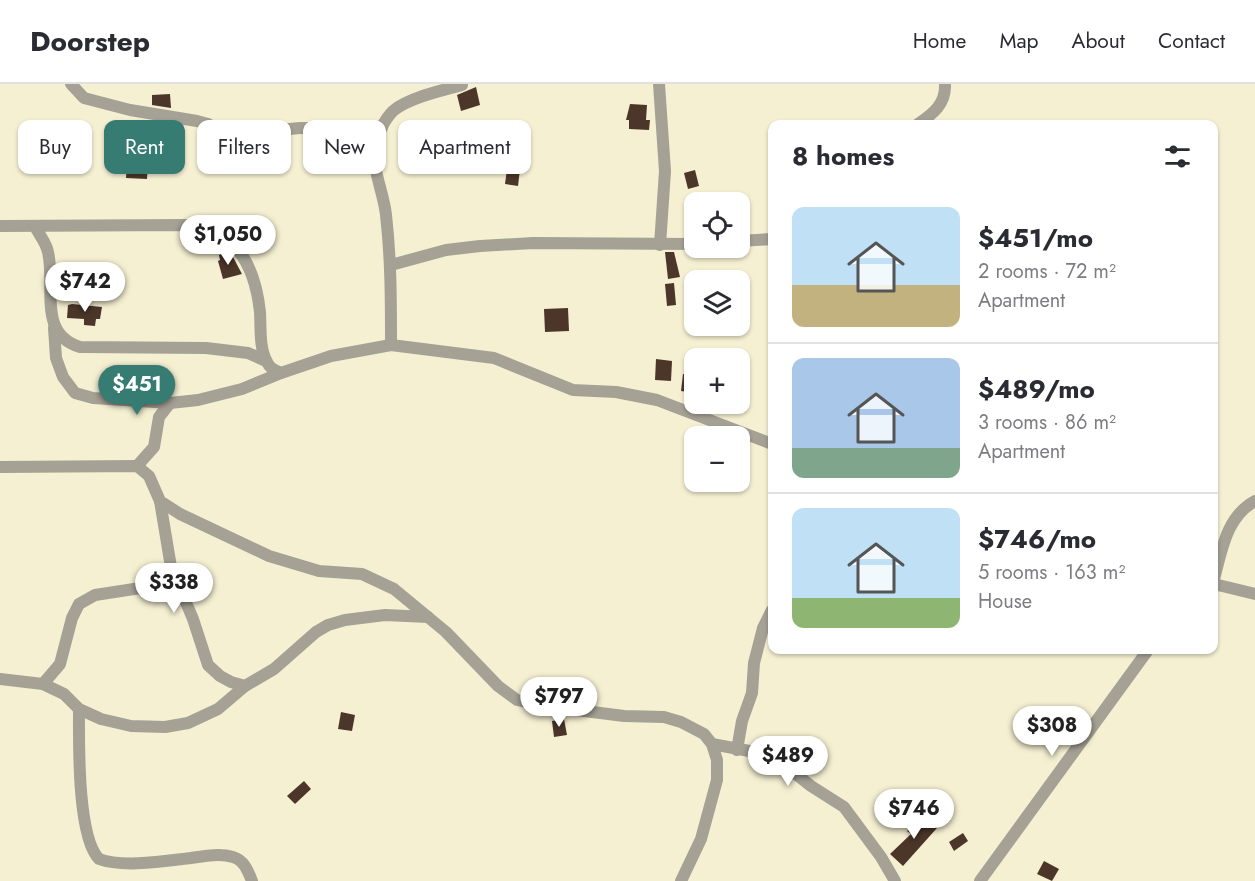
<!DOCTYPE html>
<meta charset="utf-8">
<style>
:root{--surface:#fff;--page:#f7f7f7;--text:#2b2b33;--muted:#7c7c81;--line:#e1e1e2;--accent:#367c72}
body{margin:0;font-family:Jost,sans-serif;background:var(--page);color:var(--text);height:100vh;display:flex;flex-direction:column;font-size:22px;white-space:nowrap}
*{box-sizing:border-box;margin:0}
p{font-size:20px;color:var(--muted)}
.icon{flex:none;width:33px;height:33px;fill:none;stroke:currentColor;stroke-width:2;stroke-linecap:round;stroke-linejoin:round}
.map{position:relative;flex:1;overflow:hidden}
.side{position:absolute;left:768px;top:36px;width:450px;height:534px;display:flex;flex-direction:column;background:var(--surface);border-radius:12px;box-shadow:0 2px 4px #0004}
.side>*{flex:none}
.top-card{position:absolute;left:18px;top:36px;width:570px;height:54px;display:flex;gap:12px}
.controls{position:absolute;left:684px;top:108px;display:grid;gap:12px}
.controls a{display:grid;place-items:center;width:66px;height:66px;border-radius:12px;background:var(--surface);box-shadow:0 2px 4px #0004;font-size:30px}
.price{position:absolute;translate:-50% -51px;padding:0 14px;border-radius:21px;background:#fff;color:#222;font-size:20px;line-height:39px;filter:drop-shadow(0 2px 3px #0008)}
.price::after{content:'';position:absolute;left:50%;top:36px;width:18px;height:14px;margin-left:-9px;background:inherit;clip-path:polygon(0 0,100% 0,50% 100%)}
.price.active{background:var(--accent);color:#fff}
ul{padding:0;list-style:none}
li{display:flex;align-items:center;gap:18px;height:150px;padding:0 24px}
li+li{border-top:2px solid var(--line)}
li span{display:grid;place-items:center;flex:none;width:168px;height:120px;border-radius:12px;color:#555}
li>.icon{margin-inline-start:auto}
span .icon{width:72px;height:72px;fill:#fffc;stroke-width:1}
li b{font-size:26px}
h2{display:flex;justify-content:space-between;align-items:center;height:72px;padding:0 24px;font-size:26px}
.pill{padding:0 21px;border-radius:12px;background:var(--surface);box-shadow:0 2px 4px #0004;font-size:21px;line-height:54px}
.pill.active{background:var(--accent);color:#fff}
header{display:flex;align-items:center;gap:36px;box-sizing:border-box;height:84px;padding:0 30px;background:var(--surface);border-bottom:2px solid var(--line)}
header strong{font-size:28px}
nav{display:flex;gap:33px;margin-inline-start:auto;font-size:21px}
.map>svg:first-child{display:block}
.building{fill:#4c3629}
.lines{fill:none;stroke-linecap:round;stroke-linejoin:round}
.minor{stroke:#a5a195;stroke-width:12}
</style>
<header>
<strong>Doorstep</strong>
<nav><a>Home</a><a>Map</a><a>About</a><a>Contact</a></nav>
</header>
<div class="map">
<svg width="1255" height="797" viewBox="0 0 1255 797">
<rect width="100%" height="100%" fill="#f6f0d3"/>
<g class="building">
<polygon points="476,3 480,21 461,27 457,11"/>
<polygon points="170,10 171,24 152,21 152,11"/>
<polygon points="630,20 647,21 646,36 650,36 649,46 629,45 629,36 626,36"/>
<polygon points="127,76 148,77 147,95 126,94"/>
<polygon points="507,85 520,85 518,102 505,100"/>
<polygon points="695,86 699,102 688,105 684,89"/>
<polygon points="225,166 233,173 242,190 223,195 218,177 220,176 219,171 225,169"/>
<polygon points="665,168 674,168 680,193 668,195"/>
<polygon points="674,199 676,221 667,222 665,200"/>
<polygon points="72,220 102,223 100,235 96,235 95,242 84,241 84,235 67,234 68,221"/>
<polygon points="568,224 569,247 545,248 544,225"/>
<polygon points="656,275 672,277 671,297 655,296"/>
<polygon points="683,290 694,292 694,309 681,307"/>
<polygon points="341,628 355,631 352,647 338,645"/>
<polygon points="564,635 567,651 554,653 552,637"/>
<polygon points="304,697 311,705 295,720 287,712"/>
<polygon points="922,730 937,744 903,782 890,770 911,750 907,747"/>
<polygon points="963,749 968,757 954,767 949,758"/>
<polygon points="1044,777 1059,785 1052,797 1037,790"/>
</g>
<g class="lines">
<g class="minor">
<polyline points="71,0 84,14 130,26 197,37 208,40 224,51 300,44 382,44"/>
<polyline points="659,0 665,87 660,161"/>
<path d="M918,40C933,30 946,20 945,0"/>
<path d="M0,142L184,141C236,143 255,182 260,228C261,244 259,264 267,278C270,285 275,286 281,289"/>
<path d="M35,142C39,151 46,158 48,168C56,202 37,250 80,263L206,264L248,269L266,277"/>
<polyline points="740,157 772,155"/>
<polyline points="391,181 446,166 480,162 533,159 694,160"/>
<polyline points="54,244 56,274 63,293 75,309 93,314 170,319 198,316 242,305 281,289 331,272 391,261 494,274 573,306 616,308 657,316 772,360"/>
<path d="M391,261C391,217 391,175 386,131C384,110 372,85 374,63C376,52 385,35 393,27C408,14 443,6 462,1"/>
<polyline points="137,382 154,363 159,333 170,319"/>
<polyline points="0,383 137,382 149,392 160,417 180,430 269,472 319,487 362,490 394,505 446,548 498,602 517,616 545,622 624,632 664,633 681,638 704,650 712,660 717,676 717,696 701,755 681,797"/>
<polyline points="160,417 171,483 193,535 208,581 220,592 231,598 245,602"/>
<path d="M1214,495C1222,466 1226,433 1255,417"/>
<polyline points="1214,500 1255,510"/>
<polyline points="0,595 43,600 64,610 79,625 101,635 131,642 165,643 188,639 218,625 245,602 274,585 316,548 328,541 345,536 385,531 428,533"/>
<polyline points="43,600 60,580 72,534 79,520 95,511 147,503 156,498 171,483"/>
<path d="M79,625C79,657 77,753 99,775C123,784 165,777 191,774C204,772 220,769 233,773C244,776 248,787 252,797"/>
<polyline points="712,660 760,669 778,676 811,702 844,723 881,773 895,797"/>
<polyline points="737,666 742,637 752,609 754,579 763,544 772,526"/>
<polyline points="980,797 1148,566"/>
</g>
</g>
</svg>
<div class="controls">
<a><svg class="icon" aria-label="locate" viewBox="0 0 24 24"><circle cx="12" cy="12" r="6"/><path d="M12 2v4M12 18v4M2 12h4M18 12h4"/></svg></a>
<a><svg class="icon" aria-label="layers" viewBox="0 0 24 24"><path d="M12 4l9 5-9 5-9-5zM3 14l9 5 9-5"/></svg></a>
<a>+</a>
<a>−</a>
</div>
<b class="price" style="left:228px;top:182px">$1,050</b>
<b class="price" style="left:85px;top:229px">$742</b>
<b class="price active" style="left:137px;top:332px">$451</b>
<b class="price" style="left:174px;top:530px">$338</b>
<b class="price" style="left:559px;top:644px">$797</b>
<b class="price" style="left:1052px;top:673px">$308</b>
<b class="price" style="left:788px;top:703px">$489</b>
<b class="price" style="left:914px;top:756px">$746</b>
<div class="top-card">
<a class="pill">Buy</a>
<a class="pill active">Rent</a>
<a class="pill">Filters</a>
<a class="pill">New</a>
<a class="pill">Apartment</a>
</div>
<section class="side">
<h2>8 homes<svg class="icon" aria-label="filters" viewBox="0 0 24 24"><path d="M4 7h16M4 17h16"/><circle cx="9" cy="7" r="2"/><circle cx="15" cy="17" r="2"/></svg></h2>
<ul>
<li><span style="background:linear-gradient(#bfe0f5 65%,#c2b280 0)"><svg class="icon" aria-label="home" viewBox="0 0 24 24"><path d="M3 11l9-7 9 7M6 9v11h12V9"/></svg></span><div><b>$451/mo</b><p>2 rooms · 72 m²</p><p>Apartment</p></div></li>
<li><span style="background:linear-gradient(#a9c7e8 75%,#7fa58c 0)"><svg class="icon" aria-label="home" viewBox="0 0 24 24"><path d="M3 11l9-7 9 7M6 9v11h12V9"/></svg></span><div><b>$489/mo</b><p>3 rooms · 86 m²</p><p>Apartment</p></div></li>
<li><span style="background:linear-gradient(#bfe0f5 75%,#8fb573 0)"><svg class="icon" aria-label="home" viewBox="0 0 24 24"><path d="M3 11l9-7 9 7M6 9v11h12V9"/></svg></span><div><b>$746/mo</b><p>5 rooms · 163 m²</p><p>House</p></div></li>
</ul>
</section>
</div>
